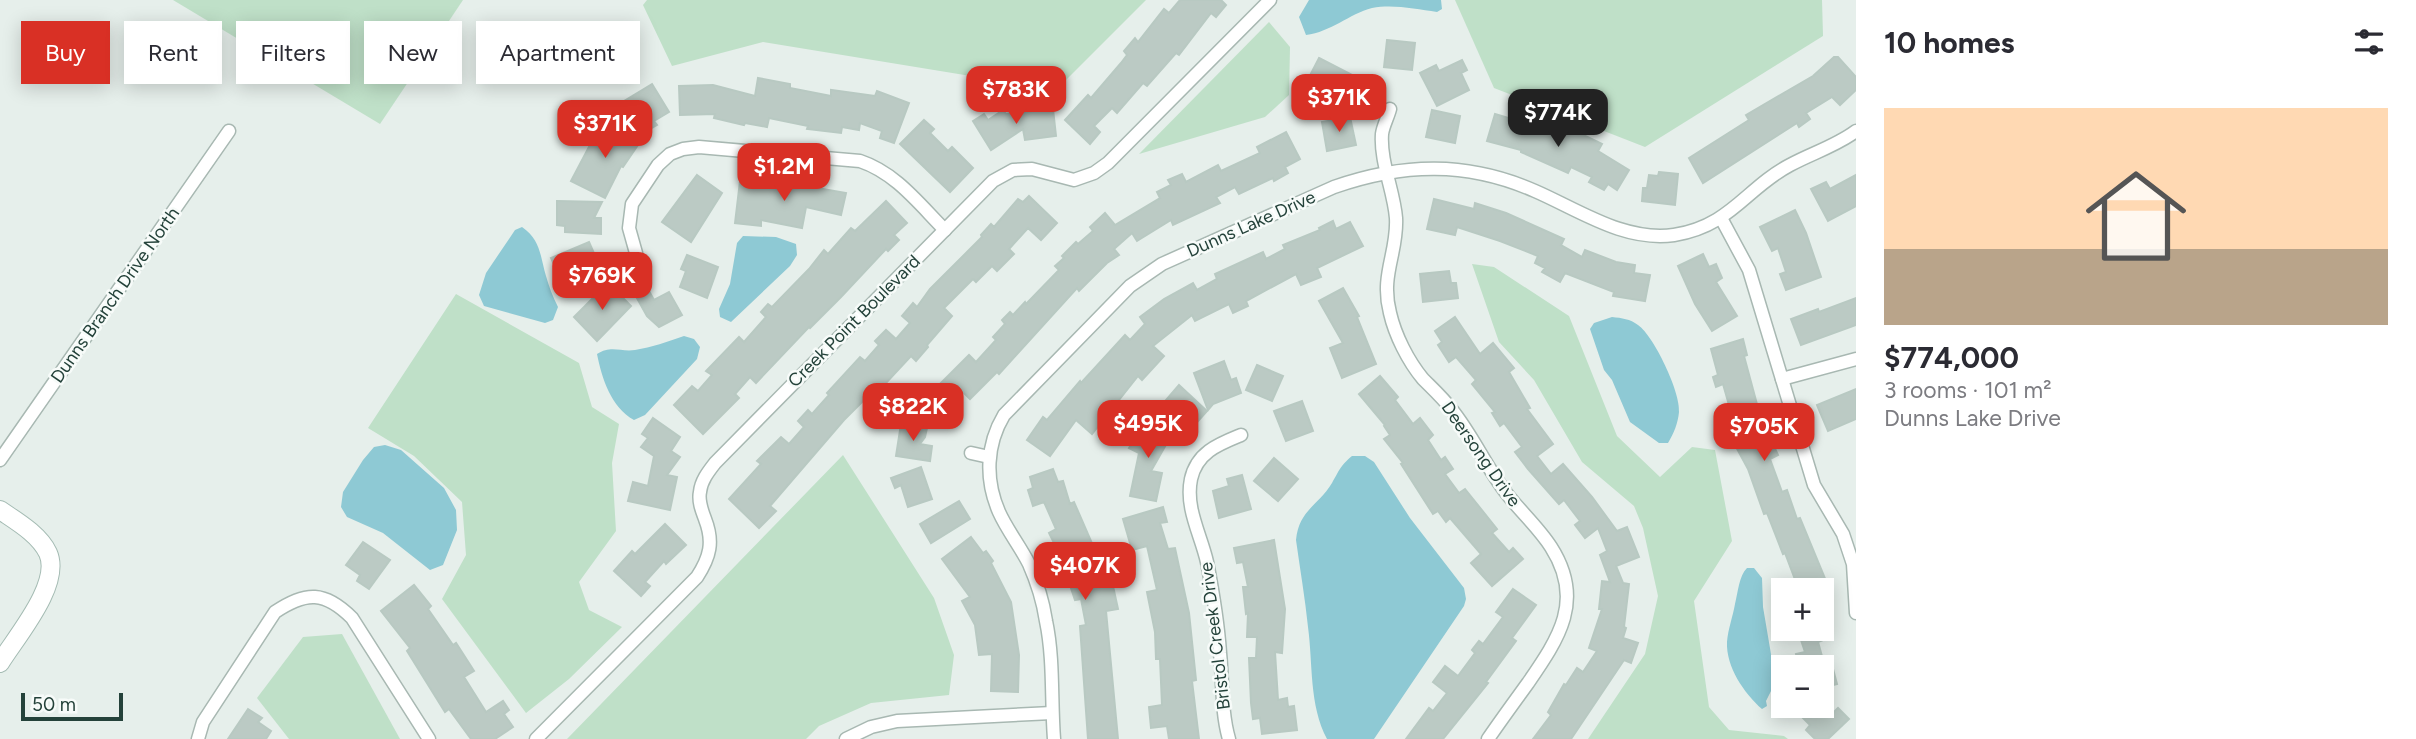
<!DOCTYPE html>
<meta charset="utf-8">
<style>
:root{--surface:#fff;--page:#f2f2f3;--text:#2b2b33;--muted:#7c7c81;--line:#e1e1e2;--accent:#d93025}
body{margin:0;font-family:Figtree,sans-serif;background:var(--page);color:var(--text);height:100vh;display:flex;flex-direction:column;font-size:26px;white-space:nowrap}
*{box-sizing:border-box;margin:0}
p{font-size:23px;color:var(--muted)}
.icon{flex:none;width:38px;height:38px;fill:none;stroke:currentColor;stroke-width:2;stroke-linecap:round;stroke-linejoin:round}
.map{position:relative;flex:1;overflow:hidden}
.details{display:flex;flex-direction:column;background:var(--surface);width:560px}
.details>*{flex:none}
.banner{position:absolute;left:21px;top:21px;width:665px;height:63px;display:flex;gap:14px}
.buttons{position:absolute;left:1771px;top:578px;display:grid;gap:14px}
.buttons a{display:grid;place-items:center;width:63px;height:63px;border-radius:0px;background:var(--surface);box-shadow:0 4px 18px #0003;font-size:35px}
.scale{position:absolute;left:21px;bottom:18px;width:102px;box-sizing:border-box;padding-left:7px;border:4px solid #24423a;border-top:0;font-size:19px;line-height:24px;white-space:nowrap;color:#24423a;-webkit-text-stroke:5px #f7fbf9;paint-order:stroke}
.price{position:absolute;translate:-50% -60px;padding:0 16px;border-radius:14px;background:var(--accent);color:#fff;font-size:23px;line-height:46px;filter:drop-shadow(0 2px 4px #0008)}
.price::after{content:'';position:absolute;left:50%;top:42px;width:21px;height:16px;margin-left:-10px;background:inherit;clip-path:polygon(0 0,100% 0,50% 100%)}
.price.current{background:#222;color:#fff}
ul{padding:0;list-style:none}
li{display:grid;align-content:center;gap:14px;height:371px;padding:0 28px}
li+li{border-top:2px solid var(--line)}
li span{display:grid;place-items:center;height:217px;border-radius:0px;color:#555}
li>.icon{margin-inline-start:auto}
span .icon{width:126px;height:126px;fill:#fffc;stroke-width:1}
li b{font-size:30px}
h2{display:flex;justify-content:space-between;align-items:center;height:84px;padding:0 28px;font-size:30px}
.tag{padding:0 24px;border-radius:0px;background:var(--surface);box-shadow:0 4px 18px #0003;font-size:24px;line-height:63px}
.tag.current{background:var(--accent);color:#fff}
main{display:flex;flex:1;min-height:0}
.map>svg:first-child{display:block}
.green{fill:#bfe0c8}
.water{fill:#8ec9d4}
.building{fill:#bbcac4;stroke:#b8c9c2;stroke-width:2}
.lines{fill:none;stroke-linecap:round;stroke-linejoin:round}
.street-casing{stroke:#a8b8b2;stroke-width:15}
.secondary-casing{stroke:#a4bbb3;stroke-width:20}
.street{stroke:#fff;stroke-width:12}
.secondary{stroke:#fff;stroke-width:18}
.labels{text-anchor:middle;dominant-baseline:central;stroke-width:5;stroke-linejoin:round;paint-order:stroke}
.street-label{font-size:18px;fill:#24423a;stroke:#f7fbf9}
</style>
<main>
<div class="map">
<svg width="1856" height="739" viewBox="0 0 1856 739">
<rect width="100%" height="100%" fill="#e6efeb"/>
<g class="green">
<polygon points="173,0 463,0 380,124"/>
<polygon points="647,0 1146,0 1056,90 763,42 672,66 643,5"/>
<polygon points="1455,0 1822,0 1823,36 1645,147 1494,88"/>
<polygon points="1269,22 1290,47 1289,95 1265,117 1139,154"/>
<polygon points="1472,264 1494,267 1569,316 1617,436 1660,477 1692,447 1715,450 1732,541 1694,601 1709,707 1729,730 1784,736 1788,739 1588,739 1645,654 1658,596 1643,528 1634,506 1582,462 1534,380 1499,342"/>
<polygon points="456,294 579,363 592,407 619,424 612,463 616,531 579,582 589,610 622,627 569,679 526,713 442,599 466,555 462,502 414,456 368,428"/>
<polygon points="843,455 934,598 954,655 949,695 871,703 819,726 806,739 567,739"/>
<polygon points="342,634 400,739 289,739 257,698 303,637"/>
</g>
<g class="water">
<path d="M1309,0H1441L1442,9L1437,12C1416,9 1393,4 1372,8C1349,14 1331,32 1306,35L1299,17Z"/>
<path d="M522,227C541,240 540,256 546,276C549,287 553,297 558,307L553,320L545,323L484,306L479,295L486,273L515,230Z"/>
<polygon points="743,236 776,237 796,244 797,255 790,266 731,322 720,317 719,309 730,284 737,243"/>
<path d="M1612,317C1622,318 1630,319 1638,325C1654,336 1681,393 1679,412C1678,423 1674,433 1668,443H1659L1630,422L1612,380L1604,370L1590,329L1594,323Z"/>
<path d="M684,336L694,339L700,347L697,359L645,415L634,420C611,407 602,379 597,354C611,345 620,352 635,350C652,347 667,342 684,336Z"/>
<polygon points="385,445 401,450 444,488 456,510 457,530 443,565 430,570 383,533 347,517 341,507 343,492 363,460 374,447"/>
<path d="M1352,456H1365L1374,462L1410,518L1464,588L1466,599L1464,606L1374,739H1327C1309,705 1313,664 1308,627C1305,598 1300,569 1296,540C1299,510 1318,506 1332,483C1339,471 1340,466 1352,456Z"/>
<path d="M1747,568H1754L1762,578L1763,607L1772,660L1771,691L1766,701L1767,706L1762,709C1744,693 1726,667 1727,642C1728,629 1733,616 1735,604C1738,592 1739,576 1747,568Z"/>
</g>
<g class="building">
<polygon points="1180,0 1221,0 1226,5 1216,17 1211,13 1179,55 1176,53 1147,86 1143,83 1117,113 1112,108 1094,126 1100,132 1090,144 1065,120 1088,95 1091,98 1121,63 1127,55 1124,51 1135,38 1138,42 1164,9 1169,13"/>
<polygon points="1387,40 1415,43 1412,70 1384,67"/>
<polygon points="1834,57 1838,57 1856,77 1856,90 1840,105 1832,97 1806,113 1810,119 1799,127 1797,123 1703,183 1689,158 1749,120 1746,115 1813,76"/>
<polygon points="1319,58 1354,76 1339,105 1304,87"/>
<polygon points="1462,60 1467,70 1461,73 1469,90 1437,106 1420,73 1436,65 1439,71"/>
<polygon points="758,78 790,84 790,88 831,96 831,90 875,96 877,91 909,103 894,143 880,138 882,131 860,123 859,130 842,127 841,133 807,129 808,126 769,118 767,127 745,123 744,125 714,118 715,114 680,115 679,86 713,85 755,96"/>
<polygon points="652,84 669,112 654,121 657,125 643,133 624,101"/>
<polygon points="1053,109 1056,136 1025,140 1023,129 991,150 973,121 984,114 988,120 1003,110 1006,114"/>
<polygon points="1432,110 1460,116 1455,143 1426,137"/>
<polygon points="1495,114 1532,125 1535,116 1573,130 1602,144 1598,151 1629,170 1617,190 1608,184 1604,190 1589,182 1592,177 1571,167 1568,173 1521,152 1521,150 1487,141"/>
<polygon points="1350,117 1356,145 1327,151 1322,122"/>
<polygon points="924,120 934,129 930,133 948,151 952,147 973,168 950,192 900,144"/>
<polygon points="619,124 642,139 623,167 621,166 605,198 571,181 590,145 588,144 598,129 609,137"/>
<polygon points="1286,132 1300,159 1285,167 1288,173 1274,181 1273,178 1239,194 1235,187 1216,197 1220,203 1173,225 1171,220 1137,241 1132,233 1114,249 1119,255 1107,263 1079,291 1077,288 999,374 997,372 970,399 961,390 938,421 933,421 917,409 934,386 936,388 969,355 976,362 996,340 993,337 1005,324 1002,320 1010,312 1013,315 1025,302 1026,304 1059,270 1055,266 1064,258 1062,256 1076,242 1078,244 1093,231 1090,227 1105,213 1115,225 1160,198 1157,192 1171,185 1168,180 1182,174 1186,182 1218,165 1221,171 1260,153 1257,147"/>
<polygon points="1659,172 1678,174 1675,205 1642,201 1643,188 1647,188 1649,175 1658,176"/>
<polygon points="697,175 722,193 691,242 662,222"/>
<polygon points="1856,175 1856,206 1828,221 1811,189 1826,182 1830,189"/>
<polygon points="740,181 783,186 783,182 846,193 841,215 806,207 802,228 761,220 761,226 735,223"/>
<polygon points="1029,196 1057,223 1041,240 1028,228 1009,249 1014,254 997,271 992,266 976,282 973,279 944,308 952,316 927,345 928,347 916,361 911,356 885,384 883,383 875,391 874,390 844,420 770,506 776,511 759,528 729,499 761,464 757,461 781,437 789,444 804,427 798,421 808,410 812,414 829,395 827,393 860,357 865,361 879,345 875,341 886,330 896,339 910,323 902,316 913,303 917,307 930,289 982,237 981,235 991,224 994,227 1018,199 1023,202"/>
<polygon points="1434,199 1474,209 1475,203 1506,213 1564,239 1561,245 1582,257 1585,250 1616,262 1635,265 1634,273 1650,275 1645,301 1613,296 1614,292 1565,273 1560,282 1542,272 1545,268 1535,263 1538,256 1500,241 1457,227 1455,235 1427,229"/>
<polygon points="557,201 602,202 594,218 601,218 601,234 565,232 565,226 557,225"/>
<polygon points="886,201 907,223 894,235 899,240 888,251 886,249 841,297 810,328 809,327 756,383 750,377 735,394 739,398 703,434 674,405 692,386 698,391 712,375 706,371 739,337 744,342 766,317 761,312 768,304 772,307 809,269 824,250 828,254 851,228 855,231"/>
<polygon points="1795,210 1806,233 1821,277 1786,290 1780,274 1786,272 1778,248 1772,251 1760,227"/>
<polygon points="1333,221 1336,229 1350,222 1363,246 1317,268 1321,277 1301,285 1296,274 1246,301 1248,306 1233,313 1229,304 1195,321 1192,315 1153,346 1164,356 1142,380 1138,376 1092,434 1076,420 1050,456 1027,440 1043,417 1047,420 1080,381 1081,383 1125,335 1130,340 1145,324 1140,317 1164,299 1193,283 1197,290 1217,279 1215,274 1263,252 1266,259 1285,249 1283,245 1320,230 1319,228"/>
<polygon points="589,242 600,267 567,281 561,267 556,269 551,258"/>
<polygon points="1703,254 1709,267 1716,264 1722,278 1716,282 1737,316 1712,331 1695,304 1678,266"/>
<polygon points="687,255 718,267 707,298 680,287 686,271 681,269"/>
<polygon points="1449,271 1451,283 1456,283 1458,298 1423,302 1420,274"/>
<polygon points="608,283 631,306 597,341 574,317"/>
<polygon points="1343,288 1359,316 1357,317 1376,364 1342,378 1330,348 1343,343 1319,301"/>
<polygon points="649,291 654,300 669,292 682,315 659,327 647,316 637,298"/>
<polygon points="1856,298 1856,325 1801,345 1791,319 1818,309 1819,312"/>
<polygon points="1455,317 1480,354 1493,343 1514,368 1509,372 1530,408 1527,409 1553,444 1537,456 1551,474 1563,464 1592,497 1617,531 1627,527 1639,557 1616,566 1623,583 1629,584 1624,627 1626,628 1623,638 1638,643 1631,663 1624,660 1571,739 1533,739 1551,715 1548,712 1564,684 1566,685 1577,668 1583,672 1597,651 1589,648 1602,609 1599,609 1602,581 1610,582 1600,555 1607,551 1598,528 1585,538 1575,525 1580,521 1564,500 1559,504 1528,469 1515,452 1522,447 1504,423 1500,426 1492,413 1495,412 1472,384 1476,380 1456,357 1449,362 1438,345 1442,342 1435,331"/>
<polygon points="1743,339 1747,355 1744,356 1758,408 1763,407 1767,421 1763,423 1778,455 1770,459 1782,492 1787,490 1797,519 1800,518 1826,581 1803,590 1799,590 1785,553 1783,554 1767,513 1764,514 1748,469 1734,443 1739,440 1723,384 1716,387 1713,377 1718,375 1711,349"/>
<polygon points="1224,361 1231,380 1236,378 1241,393 1213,404 1208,410 1194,373"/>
<polygon points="1257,365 1283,376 1272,401 1246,390"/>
<polygon points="1380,376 1398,397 1395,400 1413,424 1420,418 1433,435 1428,440 1441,460 1445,457 1453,469 1445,474 1459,493 1465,489 1497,529 1492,533 1509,552 1513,548 1523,559 1492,586 1471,563 1481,554 1450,518 1446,522 1438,511 1433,514 1401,464 1403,463 1384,439 1390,435 1384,426 1385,425 1359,394"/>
<polygon points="1179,385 1207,411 1189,431 1161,406"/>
<polygon points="1856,389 1856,419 1828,431 1817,405"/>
<polygon points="1302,401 1313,431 1286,441 1274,411"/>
<polygon points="653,418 680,437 671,451 680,457 667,475 677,477 670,510 628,501 633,482 648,486 654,456 641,447 648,438 642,434"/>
<polygon points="1146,419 1172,434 1151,471 1162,473 1156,501 1130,496 1139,453 1129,448"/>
<polygon points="901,424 927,428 925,437 920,444 932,446 930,461 896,456"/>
<polygon points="1274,458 1298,479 1278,501 1254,481"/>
<polygon points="921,467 932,499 908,507 901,485 895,488 891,478"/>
<polygon points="1053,469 1058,482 1063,481 1070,504 1074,502 1107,578 1111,577 1118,609 1106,611 1118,739 1088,739 1080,626 1086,625 1081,599 1075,600 1064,567 1072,564 1063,544 1056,547 1049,533 1056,529 1044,502 1033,506 1028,490 1033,488 1030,477"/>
<polygon points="1242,475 1251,509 1219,518 1213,491 1229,486 1227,479"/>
<polygon points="959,501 970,519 931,543 920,524"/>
<polygon points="1163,507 1167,522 1160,523 1168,549 1175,548 1189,613 1196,680 1192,681 1199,739 1169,739 1167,726 1151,728 1149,707 1162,705 1160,659 1156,659 1155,632 1147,592 1157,590 1147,546 1132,550 1123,519"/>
<polygon points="665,524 686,545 666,564 664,561 645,582 650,586 641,596 614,571 632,551 635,554"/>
<polygon points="971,537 983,553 986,551 993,561 991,563 1011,602 1019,655 1018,692 991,691 992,654 979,655 975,625 962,601 970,597 942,559"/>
<polygon points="1274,540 1285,609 1282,653 1275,652 1278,700 1287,698 1288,707 1294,706 1297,730 1262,734 1260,718 1253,719 1251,703 1249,658 1256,658 1257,637 1247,637 1248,613 1246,614 1243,587 1248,587 1243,562 1237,563 1234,548"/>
<polygon points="363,542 390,560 369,589 357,581 360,575 346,565"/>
<polygon points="414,585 431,606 428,609 453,645 456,643 474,671 464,677 486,712 503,701 509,710 504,714 513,727 495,739 471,739 449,709 445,712 407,651 410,648 381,611"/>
<polygon points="1513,589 1536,605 1512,638 1516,641 1486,682 1488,683 1443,739 1406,739 1429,708 1433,711 1447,693 1433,682 1445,666 1458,676 1475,653 1472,650 1479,641 1483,644 1503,617 1496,612"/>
<polygon points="1827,624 1831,637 1818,642 1825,667 1799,667 1796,654 1805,652 1797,628 1822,628"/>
<polygon points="1833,669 1837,684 1822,688 1822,672"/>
<polygon points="1812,705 1828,705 1834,712 1838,708 1849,719 1828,739 1815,739 1806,730 1810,725 1801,716"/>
<polygon points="248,709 262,718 258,722 271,731 266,739 228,739"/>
</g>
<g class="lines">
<g class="street-casing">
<g id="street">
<path d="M1390,109C1388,117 1383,126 1382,134C1380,162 1394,191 1396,218C1398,252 1380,275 1390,313C1395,335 1408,361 1423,379C1433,389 1443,398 1452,410C1473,436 1486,467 1507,494C1521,512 1539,528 1551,547C1585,600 1559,638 1528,683C1515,701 1501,720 1488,739"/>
<polyline points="1721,218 1749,270 1814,485 1843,534 1853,564 1856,613"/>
<path d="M636,253L629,228L632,204L658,165L670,154L683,149L699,147L860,161C896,173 919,204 945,230"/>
<polyline points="1782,379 1856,359"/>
<polyline points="971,453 989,457"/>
<polyline points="0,460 229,131"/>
<path d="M198,739L203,722L275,612C306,591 325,591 352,618L429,739"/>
<path d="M536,739L697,577C710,557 714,542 705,519C702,511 698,501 700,492C701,481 708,472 715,463L993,181L1013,170L1032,169L1074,180L1094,173L1108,163L1270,0"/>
<polyline points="846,739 871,727 897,721 1052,713"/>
<path d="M1054,739C1051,700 1054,659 1046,621C1043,601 1037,582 1029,564C1020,546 1007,530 999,512C985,480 986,445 1004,415L1130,286L1162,264L1334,187C1403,163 1467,161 1535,191C1579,210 1624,242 1674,235C1731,226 1746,188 1790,165C1812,153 1836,146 1856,131"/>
<path d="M1229,739C1221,711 1223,682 1220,653C1218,623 1213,593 1207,562C1201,535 1185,508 1191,479C1197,452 1219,444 1241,435"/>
</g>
</g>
<g class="secondary-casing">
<path id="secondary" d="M0,510C16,521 39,534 48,553C62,584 16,637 0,663"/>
</g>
<use href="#street" class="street"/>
<use href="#secondary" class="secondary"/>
</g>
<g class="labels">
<g class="street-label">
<text transform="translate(1251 224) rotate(-24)">Dunns Lake Drive</text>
<text transform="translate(115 295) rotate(-55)">Dunns Branch Drive North</text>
<text transform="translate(854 321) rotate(-45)">Creek Point Boulevard</text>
<text transform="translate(1481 454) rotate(55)">Deersong Drive</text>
<text transform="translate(1215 636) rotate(-97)">Bristol Creek Drive</text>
</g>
</g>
</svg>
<div class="buttons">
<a>+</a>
<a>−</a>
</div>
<div class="scale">50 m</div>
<b class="price" style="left:1016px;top:126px">$783K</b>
<b class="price" style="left:1339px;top:134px">$371K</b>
<b class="price current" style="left:1558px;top:149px">$774K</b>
<b class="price" style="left:605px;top:160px">$371K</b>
<b class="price" style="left:784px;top:203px">$1.2M</b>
<b class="price" style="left:602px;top:312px">$769K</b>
<b class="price" style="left:913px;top:443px">$822K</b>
<b class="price" style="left:1148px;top:460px">$495K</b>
<b class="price" style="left:1764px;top:463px">$705K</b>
<b class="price" style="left:1085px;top:602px">$407K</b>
<div class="banner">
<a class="tag current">Buy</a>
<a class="tag">Rent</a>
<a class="tag">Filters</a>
<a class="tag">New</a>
<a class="tag">Apartment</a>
</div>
</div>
<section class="details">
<h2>10 homes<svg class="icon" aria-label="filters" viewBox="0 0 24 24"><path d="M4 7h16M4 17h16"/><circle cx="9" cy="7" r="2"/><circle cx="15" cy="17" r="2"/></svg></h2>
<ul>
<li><span style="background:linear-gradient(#ffd9b3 65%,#b9a48a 0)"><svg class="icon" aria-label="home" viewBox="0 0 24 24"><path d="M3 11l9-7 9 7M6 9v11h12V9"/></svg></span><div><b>$774,000</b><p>3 rooms · 101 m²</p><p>Dunns Lake Drive</p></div></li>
</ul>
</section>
</main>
